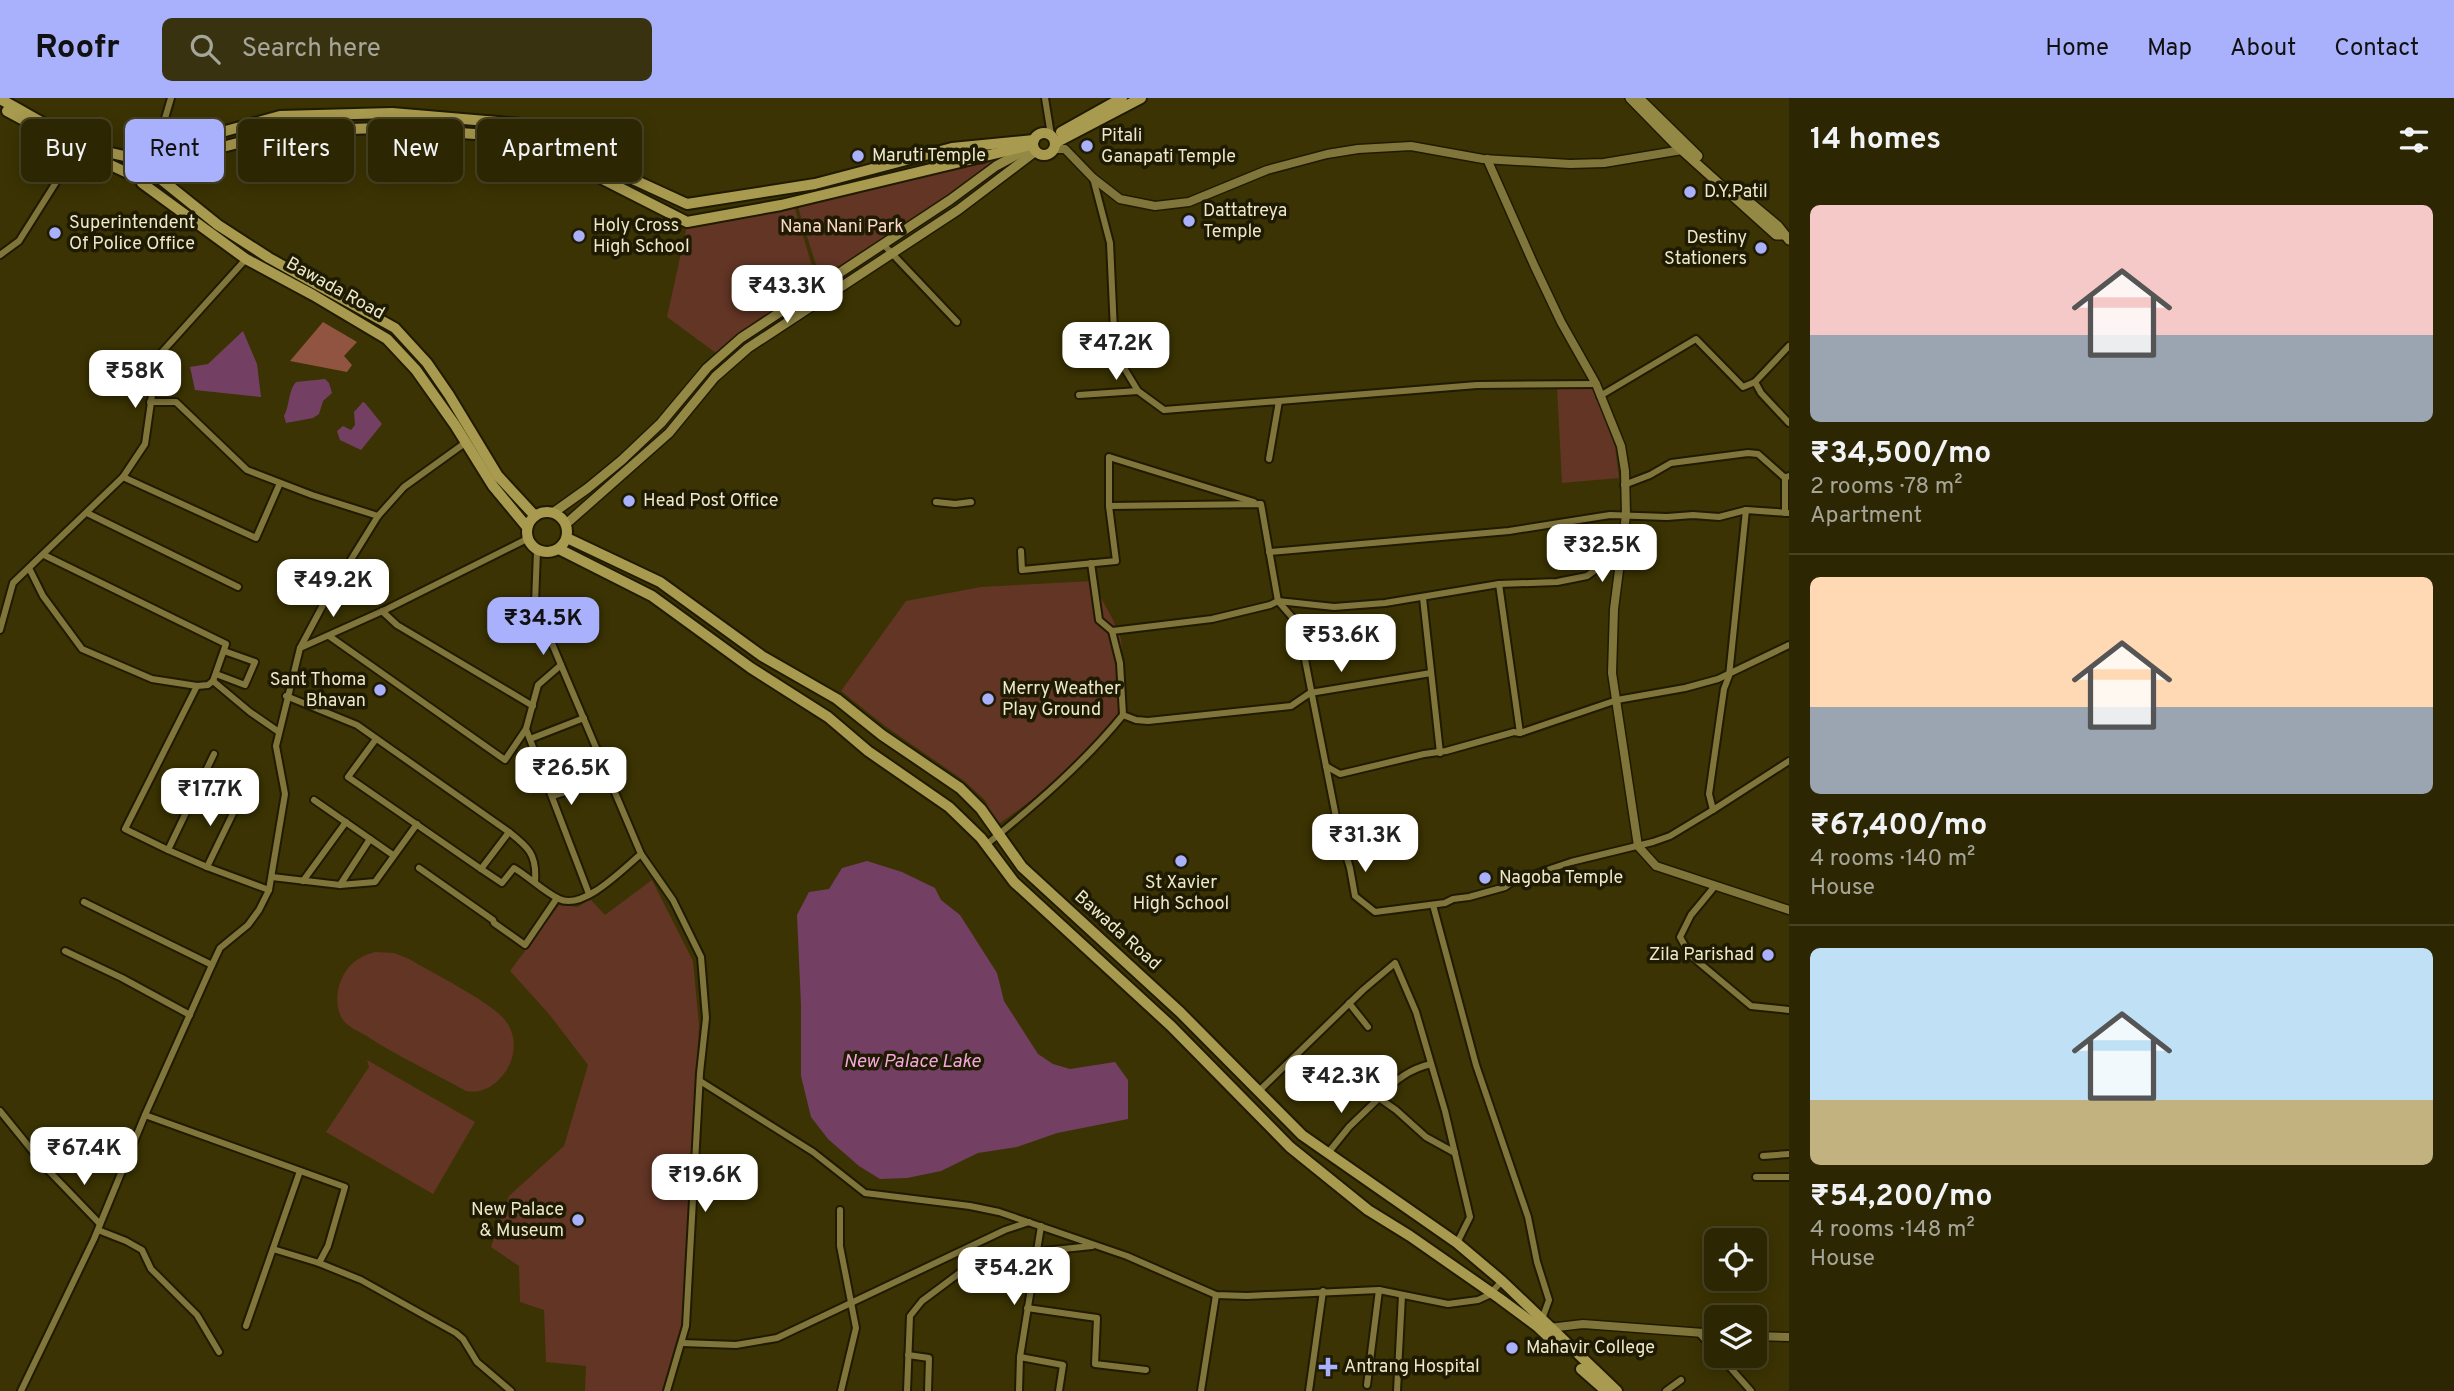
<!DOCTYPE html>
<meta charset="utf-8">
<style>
:root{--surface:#2c2602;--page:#383211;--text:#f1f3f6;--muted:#a6a599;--line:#484324;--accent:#a9b0fc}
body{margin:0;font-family:Overpass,sans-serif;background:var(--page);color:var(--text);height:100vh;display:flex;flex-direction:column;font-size:26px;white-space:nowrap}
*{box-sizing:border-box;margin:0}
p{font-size:23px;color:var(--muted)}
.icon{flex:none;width:38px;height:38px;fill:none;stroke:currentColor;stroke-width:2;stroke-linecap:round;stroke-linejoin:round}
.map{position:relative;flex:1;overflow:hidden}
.side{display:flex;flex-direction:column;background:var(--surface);width:665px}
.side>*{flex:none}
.guide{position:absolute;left:21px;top:21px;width:665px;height:63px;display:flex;gap:14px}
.buttons{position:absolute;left:1704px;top:1130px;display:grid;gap:14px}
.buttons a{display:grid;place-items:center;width:63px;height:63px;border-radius:10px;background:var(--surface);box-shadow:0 4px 18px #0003,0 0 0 2px var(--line);font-size:35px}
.price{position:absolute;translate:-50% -60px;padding:0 16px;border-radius:14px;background:#fff;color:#222;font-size:23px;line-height:46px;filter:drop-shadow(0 2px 4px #0008)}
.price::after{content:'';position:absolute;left:50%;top:42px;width:21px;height:16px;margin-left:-10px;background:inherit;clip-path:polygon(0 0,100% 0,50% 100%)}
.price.current{background:var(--accent);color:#111}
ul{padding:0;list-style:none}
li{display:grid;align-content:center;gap:14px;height:371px;padding:0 21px}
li+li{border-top:2px solid var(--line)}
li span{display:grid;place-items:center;height:217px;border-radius:10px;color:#555}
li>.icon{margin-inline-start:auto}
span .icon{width:126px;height:126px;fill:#fffc;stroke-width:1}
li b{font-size:30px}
h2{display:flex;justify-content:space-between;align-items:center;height:84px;padding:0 21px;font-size:30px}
.tag{padding:0 24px;border-radius:10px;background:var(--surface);box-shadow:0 4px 18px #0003,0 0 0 2px var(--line);font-size:24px;line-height:63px}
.tag.current{background:var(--accent);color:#111}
header{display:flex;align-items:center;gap:42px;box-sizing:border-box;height:98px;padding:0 35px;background:var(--accent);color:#111}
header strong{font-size:33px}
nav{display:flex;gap:38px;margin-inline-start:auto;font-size:24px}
.search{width:490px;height:63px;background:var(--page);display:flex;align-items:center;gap:18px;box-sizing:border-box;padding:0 24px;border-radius:10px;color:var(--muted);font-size:26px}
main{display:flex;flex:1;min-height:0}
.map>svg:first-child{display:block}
.green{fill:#623525}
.forest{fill:#905440}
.water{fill:#734063}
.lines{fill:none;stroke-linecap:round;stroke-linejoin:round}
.minor-casing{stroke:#201b00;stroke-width:10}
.tertiary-casing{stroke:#201b00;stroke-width:11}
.secondary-casing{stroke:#201b00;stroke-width:12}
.primary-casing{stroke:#201b00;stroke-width:14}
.minor{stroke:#80753b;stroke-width:6}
.tertiary{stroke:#80753b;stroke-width:8}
.secondary{stroke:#948845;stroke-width:9}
.primary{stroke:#a89a4e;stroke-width:10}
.poi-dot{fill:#a9b0fc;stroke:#1f1b03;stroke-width:2.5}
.labels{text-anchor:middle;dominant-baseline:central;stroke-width:7;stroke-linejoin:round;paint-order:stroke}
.poi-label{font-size:18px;fill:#ede8ca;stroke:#1f1b03;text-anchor:start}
.park-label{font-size:18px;fill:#fbd5c8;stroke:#1f1b03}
.street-label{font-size:18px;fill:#ede8ca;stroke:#1f1b03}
.water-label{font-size:19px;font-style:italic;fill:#f5a6dc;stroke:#1f1b03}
</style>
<header>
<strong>Roofr</strong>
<div class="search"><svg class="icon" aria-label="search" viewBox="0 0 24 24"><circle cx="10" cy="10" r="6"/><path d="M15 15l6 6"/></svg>Search here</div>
<nav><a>Home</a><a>Map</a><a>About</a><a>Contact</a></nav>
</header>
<main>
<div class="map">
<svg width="1789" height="1293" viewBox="0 0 1789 1293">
<rect width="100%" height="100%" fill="#3b3303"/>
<g class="green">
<polygon points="1033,46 822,186 796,103"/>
<polygon points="793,104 818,188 720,258 667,219 688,123"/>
<polygon points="1592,286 1615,349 1619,380 1562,385 1557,290"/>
<path d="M1092,483L1113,522L1121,541L1126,608C1088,652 1046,695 997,727L985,702L963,682L885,628L841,593L906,503L981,489Z"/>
<polygon points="652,782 693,863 699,927 681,1235 663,1293 585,1293 586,1268 546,1264 544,1212 520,1204 519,1168 491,1149 509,1098 564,1048 588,967 549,916 510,873 559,807 578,809 590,801 605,817"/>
<path d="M375,854L394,855L409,861C431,874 491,904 505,922C518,938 516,961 503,977C493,989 481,996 466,993C432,974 397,958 365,937C358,933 348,929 343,922C336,913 336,895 340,885C346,868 357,859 375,854Z"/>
<polygon points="367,962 475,1024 433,1096 326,1034 369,969"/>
</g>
<polygon class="forest" points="323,224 357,244 344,258 352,267 347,274 290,263"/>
<g class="water">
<polygon points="243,233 257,266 261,299 195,292 190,269 208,266"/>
<path d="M325,281L329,285L332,295L323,303L319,316L313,320L286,325L284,318C290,307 288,293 296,284Z"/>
<polygon points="363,304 365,305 382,326 361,352 340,342 337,333 343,328 351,332 355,327 354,314"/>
<polygon points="867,763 902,774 935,790 941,802 960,817 997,875 1004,903 1038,956 1053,966 1070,971 1115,964 1128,982 1128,1021 1057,1035 1017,1049 978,1055 941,1073 907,1080 880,1081 859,1068 828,1041 811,1019 801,978 801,907 797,817 809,794 829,791 842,770"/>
</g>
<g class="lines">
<g class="minor-casing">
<g id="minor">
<polyline points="1045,0 1051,37"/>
<polyline points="153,61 171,0"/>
<polyline points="1093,80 1110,145 1115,255 1138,293 1164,312 1279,303 1269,361"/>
<polyline points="883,146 957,224"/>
<polyline points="0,157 19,143 77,51"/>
<polyline points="1789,248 1755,284 1761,295 1789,325"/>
<polyline points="1079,297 1138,293"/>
<polyline points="1600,298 1696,241 1743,289 1755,284"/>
<polyline points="1279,303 1477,287 1596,286"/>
<polyline points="150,304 176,304 247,372 312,397 378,418"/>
<polyline points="123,379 145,346 155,276 163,253 246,161"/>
<polyline points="1624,387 1650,377 1671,365 1748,355 1758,356 1785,380"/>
<polyline points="936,404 955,406 971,404"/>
<polyline points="1109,408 1261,406 1278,503 1298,526 1339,734 1350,770 1355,798 1375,814 1445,805 1453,801 1469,799 1505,789 1512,784 1571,764 1653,744 1670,738 1713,712"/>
<polyline points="1746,412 1729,578 1724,591 1709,696 1713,712 1789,663"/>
<polyline points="87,415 238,489"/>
<polyline points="1785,415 1785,380 1789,378"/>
<polyline points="1021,453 1022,472 1116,463 1109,408 1109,359 1254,404"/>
<polyline points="1269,454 1509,433 1610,417 1667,419 1693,417 1719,419 1746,412 1789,415"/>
<polyline points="44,457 226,546 213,583 208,587 197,588 125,731 168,752 214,656"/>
<polyline points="1091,465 1099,522 1112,533"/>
<polyline points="29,470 43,498 82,551 152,581 197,588"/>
<polyline points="1499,486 1520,635"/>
<polyline points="1423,500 1440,655"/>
<polyline points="382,513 397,527 533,608"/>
<polyline points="0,532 13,485 123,379 256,440 280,385"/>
<polyline points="329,538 505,662 526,631 538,587 561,567 535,505 537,453"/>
<polyline points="300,550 323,507 378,418 404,389 465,345"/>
<polyline points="216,576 245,587 255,564 224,553"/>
<polyline points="213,583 250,614 279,634"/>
<path d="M286,598L357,627L509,734L481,771L502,785L514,770C529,779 543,793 559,801C583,813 623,771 641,756L561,567"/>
<polyline points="1123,617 1136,622 1148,623 1291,608 1310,595 1431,575"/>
<polyline points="526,631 589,796"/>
<polyline points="376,641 348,679 481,771"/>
<polyline points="530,641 584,620"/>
<polyline points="1326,668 1340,676 1424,656 1446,653 1514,634 1520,635 1617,602 1685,590 1718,581 1789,547"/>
<polyline points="542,671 598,652"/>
<polyline points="553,698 609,680"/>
<polyline points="314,702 393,757"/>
<path d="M509,734C528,749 537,756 535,783"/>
<path d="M987,746C1035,707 1084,665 1123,617L1120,565L1112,533L1212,521L1270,507L1278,503L1334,509L1385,505L1499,486L1557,484L1587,478L1608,463L1621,443"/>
<polyline points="168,752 207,769 269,792"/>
<polyline points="641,756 673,802 701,859 706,920 700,975 686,1228 667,1293"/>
<polyline points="207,769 239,703"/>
<polyline points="419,770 493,822 494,825 525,847 557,800"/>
<polyline points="272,779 340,787 375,784 417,726"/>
<polyline points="303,783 346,724"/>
<polyline points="340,787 370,741"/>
<polyline points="1715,788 1691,817 1680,839 1690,857 1751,908 1789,912"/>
<polyline points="84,804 212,867"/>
<polyline points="1433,807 1476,967 1528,1119 1537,1164 1549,1202 1541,1224"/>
<polyline points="65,853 122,880 190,917"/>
<polyline points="1349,905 1368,929"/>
<path d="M1431,966C1409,971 1393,983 1379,1000L1396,1012L1426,1039L1455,1055"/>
<polyline points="700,983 813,1054 865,1095 970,1108 999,1114 1127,1158 1216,1197 1247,1198 1379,1192 1448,1206 1478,1202 1489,1197 1502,1183"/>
<polyline points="1258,994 1363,892 1395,865 1416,914 1445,1013 1470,1119 1457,1145"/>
<polyline points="0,1013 48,1072 100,1126"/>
<polyline points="145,1017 345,1089 328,1148 319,1165 361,1182 456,1235 463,1241 477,1264 511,1293"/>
<polyline points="1328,1055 1349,1029 1379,1000"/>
<polyline points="1763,1058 1789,1056"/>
<polyline points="1756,1079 1789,1079"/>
<polyline points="840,1112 840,1148 856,1230 841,1293"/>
<polyline points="98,1132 126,1143 142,1152 151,1171 197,1217 219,1254"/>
<polyline points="273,1151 319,1165"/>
<polyline points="1027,1210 1097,1220 1095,1266 1146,1272"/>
<polyline points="246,1228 300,1073"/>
<polyline points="1699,1235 1717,1255"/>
<polyline points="682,1245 736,1247 777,1240 1005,1132 1029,1124"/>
<polyline points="908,1257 929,1260 928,1293"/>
<polyline points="1720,1258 1751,1293"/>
<polyline points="1020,1259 1063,1267 1059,1293"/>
<polyline points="1367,1287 1379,1192"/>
<polyline points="21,1293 94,1141 145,1017 212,867 220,850 248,827 259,812 269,792 285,696 276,648 300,550 387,511 527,441"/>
<polyline points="907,1293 910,1218 922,1203 973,1165 1044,1153 1092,1148"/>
<polyline points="1019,1293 1020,1259 1041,1128"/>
<polyline points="1201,1293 1216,1197"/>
<polyline points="1309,1293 1323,1193"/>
<polyline points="1397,1293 1402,1197"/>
<polyline points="1666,1293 1681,1282"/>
</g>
</g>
<g class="tertiary-casing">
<g id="tertiary">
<polyline points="1054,51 1065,51 1093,80 1120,101 1155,108 1189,104 1267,72 1327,56 1358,51 1411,48 1483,61 1570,66 1604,65 1682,52 1685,49"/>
<polyline points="1487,61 1534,167 1561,224 1596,286 1621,348 1625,373 1626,417 1614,511 1612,575 1638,748 1656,768 1789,812"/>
<polyline points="1549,1230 1583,1226 1717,1236"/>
<polyline points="1755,1238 1789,1239"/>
</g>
</g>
<g class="secondary-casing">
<g id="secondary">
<polyline points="1630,0 1675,46 1776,137 1784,137"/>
<polyline points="1639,0 1698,58"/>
<polyline points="1742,98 1778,128 1789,142"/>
<polyline points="553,415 588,390 622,362 661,325 707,270 741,240 950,102 996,68 1033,48"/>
<polyline points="566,426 669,335 715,279 748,250 958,112 1036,53"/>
</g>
</g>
<g class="primary-casing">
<g id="primary">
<path d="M0,1C44,24 88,56 139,60"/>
<polyline points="7,13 87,56 132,77"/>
<polyline points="1061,34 1122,0"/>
<circle cx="1044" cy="46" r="11"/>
<polyline points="1055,45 1141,0"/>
<polyline points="156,65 181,49 211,37 280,18 392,15 522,26 602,67 687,106 815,86 952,50 1034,42"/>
<polyline points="157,76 211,52 284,33 382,30 520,39 687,124 781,107 1027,48"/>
<polyline points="157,78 218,127 269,160 395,230 427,265 449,297 498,378 535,418"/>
<polyline points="142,85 246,161 313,197 387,241 416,272 455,327 493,388 527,429"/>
<circle cx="547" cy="434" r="20"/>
<polyline points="567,440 660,484 762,558 837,601 882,637 960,690 981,711 1022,769 1180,914 1302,1037 1457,1145 1502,1183 1617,1293"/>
<polyline points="559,451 652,498 751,570 828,619 868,653 949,709 981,740 1014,784 1171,928 1290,1049 1368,1112 1410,1138 1499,1200 1538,1229 1557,1247"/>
<polyline points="1581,1271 1606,1293"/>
</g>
</g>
<use href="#minor" class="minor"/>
<use href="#tertiary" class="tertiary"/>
<use href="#secondary" class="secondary"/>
<use href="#primary" class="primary"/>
</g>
<g class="poi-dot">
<circle cx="1087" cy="48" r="7"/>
<circle cx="858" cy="58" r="7"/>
<circle cx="1690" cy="94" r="7"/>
<circle cx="1189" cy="123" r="7"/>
<circle cx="55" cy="135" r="7"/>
<circle cx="579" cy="138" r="7"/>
<circle cx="1761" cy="150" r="7"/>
<circle cx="629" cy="403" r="7"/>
<circle cx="380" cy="592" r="7"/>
<circle cx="988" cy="601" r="7"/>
<circle cx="1181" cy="763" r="7"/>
<circle cx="1485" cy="780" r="7"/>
<circle cx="1768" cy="857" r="7"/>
<circle cx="578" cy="1122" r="7"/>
<circle cx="1512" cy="1250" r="7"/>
<path d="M1324.5 1258.5h7v7h7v7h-7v7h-7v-7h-7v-7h7z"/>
</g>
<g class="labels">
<g class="poi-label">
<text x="1101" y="38">Pitali<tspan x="1101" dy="21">Ganapati Temple</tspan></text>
<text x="872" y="58">Maruti Temple</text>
<text x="1704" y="94">D.Y.Patil</text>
<text x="1203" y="113">Dattatreya<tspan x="1203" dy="21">Temple</tspan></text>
<text x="69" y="125">Superintendent<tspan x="69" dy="21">Of Police Office</tspan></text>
<text x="593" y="128">Holy Cross<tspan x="593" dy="21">High School</tspan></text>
<text x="1747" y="140" text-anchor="end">Destiny<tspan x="1747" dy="21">Stationers</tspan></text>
<text x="643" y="403">Head Post Office</text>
<text x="366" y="582" text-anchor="end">Sant Thoma<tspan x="366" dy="21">Bhavan</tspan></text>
<text x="1002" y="591">Merry Weather<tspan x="1002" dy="21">Play Ground</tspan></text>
<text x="1499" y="780">Nagoba Temple</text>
<text x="1181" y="785" text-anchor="middle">St Xavier<tspan x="1181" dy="21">High School</tspan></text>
<text x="1754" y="857" text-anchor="end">Zila Parishad</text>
<text x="564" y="1112" text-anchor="end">New Palace<tspan x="564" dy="21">&amp; Museum</tspan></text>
<text x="1526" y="1250">Mahavir College</text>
<text x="1344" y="1269">Antrang Hospital</text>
</g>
<g class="park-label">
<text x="842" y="129">Nana Nani Park</text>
</g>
<g class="street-label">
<text transform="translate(335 191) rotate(29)">Bawada Road</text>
<text transform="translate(1117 833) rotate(42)">Bawada Road</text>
</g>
<g class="water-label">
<text x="912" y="964">New Palace Lake</text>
</g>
</g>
</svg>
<div class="buttons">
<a><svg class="icon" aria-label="locate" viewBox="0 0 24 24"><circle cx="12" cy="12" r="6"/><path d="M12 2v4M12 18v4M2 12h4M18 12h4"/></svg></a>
<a><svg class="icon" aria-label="layers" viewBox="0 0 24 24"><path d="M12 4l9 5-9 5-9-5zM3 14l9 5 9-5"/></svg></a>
</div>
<b class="price" style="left:787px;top:227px">₹43.3K</b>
<b class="price" style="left:1116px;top:284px">₹47.2K</b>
<b class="price" style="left:135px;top:312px">₹58K</b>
<b class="price" style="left:1602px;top:486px">₹32.5K</b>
<b class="price" style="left:333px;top:521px">₹49.2K</b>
<b class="price current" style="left:543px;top:559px">₹34.5K</b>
<b class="price" style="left:1341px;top:576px">₹53.6K</b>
<b class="price" style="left:571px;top:709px">₹26.5K</b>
<b class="price" style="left:210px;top:730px">₹17.7K</b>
<b class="price" style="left:1365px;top:776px">₹31.3K</b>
<b class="price" style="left:1341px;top:1017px">₹42.3K</b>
<b class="price" style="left:84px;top:1089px">₹67.4K</b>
<b class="price" style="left:705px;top:1116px">₹19.6K</b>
<b class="price" style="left:1014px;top:1209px">₹54.2K</b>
<div class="guide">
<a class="tag">Buy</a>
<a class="tag current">Rent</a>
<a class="tag">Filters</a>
<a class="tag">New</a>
<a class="tag">Apartment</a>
</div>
</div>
<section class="side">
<h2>14 homes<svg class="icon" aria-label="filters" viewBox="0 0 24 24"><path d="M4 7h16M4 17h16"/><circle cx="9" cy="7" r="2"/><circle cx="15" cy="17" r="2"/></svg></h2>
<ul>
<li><span style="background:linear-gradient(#f6c9c9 60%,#9aa5b1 0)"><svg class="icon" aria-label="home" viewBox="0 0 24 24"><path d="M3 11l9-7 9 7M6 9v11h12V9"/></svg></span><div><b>₹34,500/mo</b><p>2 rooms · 78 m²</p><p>Apartment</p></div></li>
<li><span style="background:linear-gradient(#ffd9b3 60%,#9aa5b1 0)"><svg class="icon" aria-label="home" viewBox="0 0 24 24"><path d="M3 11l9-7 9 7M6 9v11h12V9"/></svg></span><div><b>₹67,400/mo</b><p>4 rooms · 140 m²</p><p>House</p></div></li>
<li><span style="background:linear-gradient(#bfe0f5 70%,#c2b280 0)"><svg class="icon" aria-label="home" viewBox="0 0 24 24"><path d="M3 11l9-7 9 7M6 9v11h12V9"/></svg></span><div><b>₹54,200/mo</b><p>4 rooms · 148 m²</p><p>House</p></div></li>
</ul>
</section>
</main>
